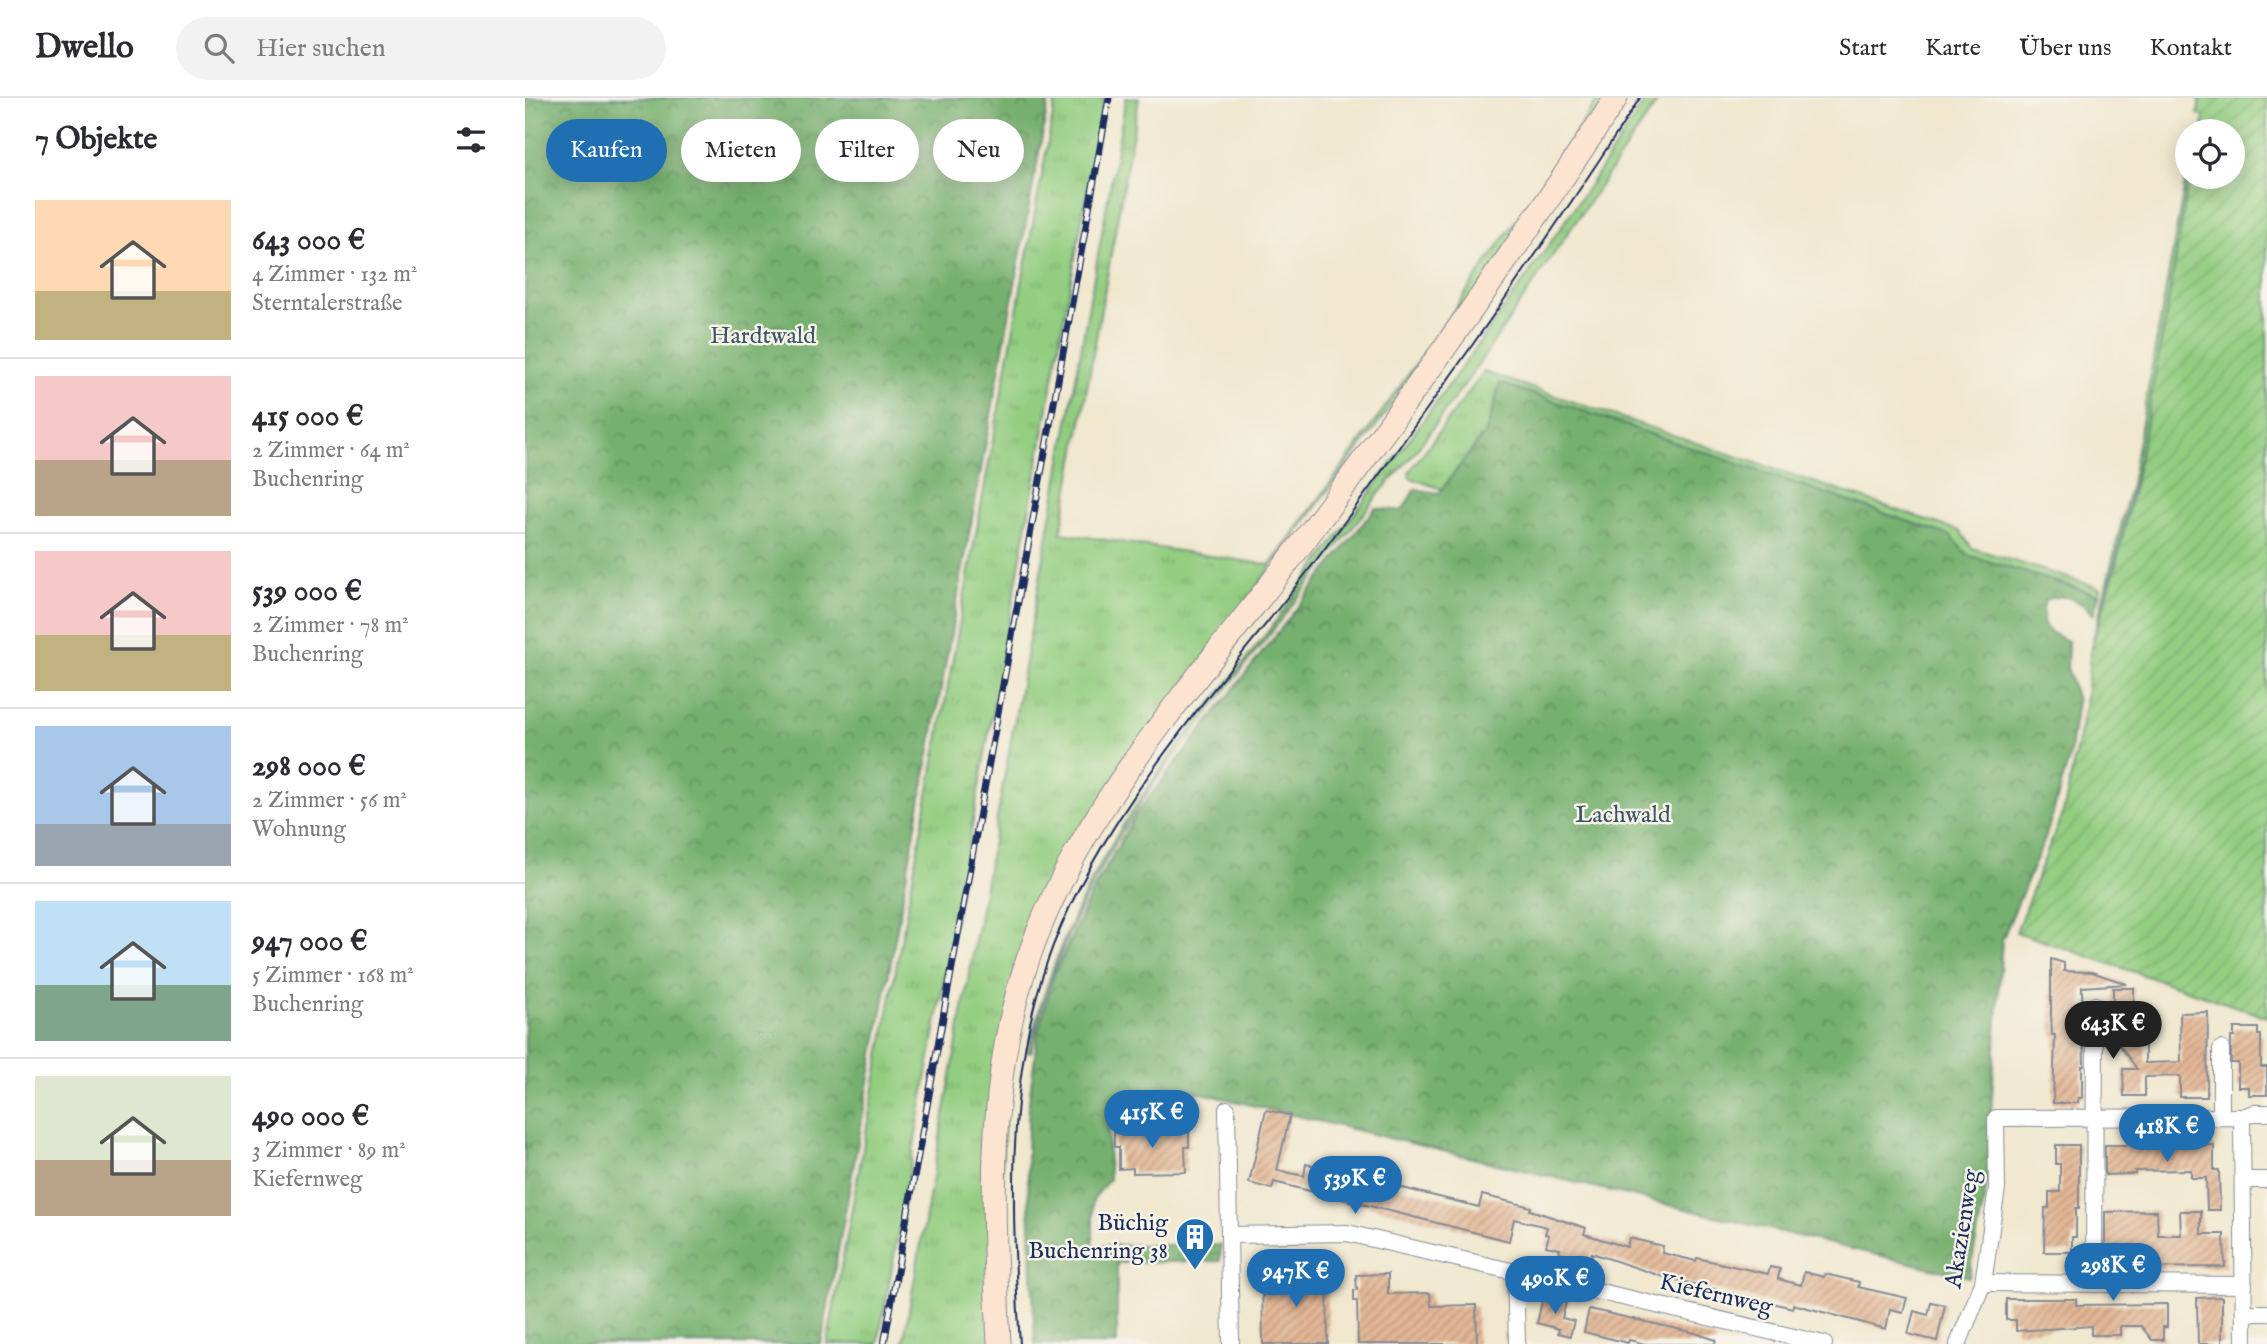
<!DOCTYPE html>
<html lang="de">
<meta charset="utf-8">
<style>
:root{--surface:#fff;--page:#f2f2f3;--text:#2b2b33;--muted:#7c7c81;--line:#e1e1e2;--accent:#1f6fb2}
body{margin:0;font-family:"IM FELL English",serif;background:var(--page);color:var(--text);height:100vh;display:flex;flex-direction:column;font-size:26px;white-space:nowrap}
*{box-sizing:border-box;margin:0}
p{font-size:23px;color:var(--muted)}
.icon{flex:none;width:38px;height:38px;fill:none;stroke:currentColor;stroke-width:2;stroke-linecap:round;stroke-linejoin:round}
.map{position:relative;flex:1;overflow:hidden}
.panel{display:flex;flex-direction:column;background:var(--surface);width:525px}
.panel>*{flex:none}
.guide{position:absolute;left:21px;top:21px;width:665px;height:63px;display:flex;gap:14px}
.fabs{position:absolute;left:1650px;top:21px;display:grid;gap:14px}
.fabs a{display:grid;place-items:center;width:70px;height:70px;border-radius:50%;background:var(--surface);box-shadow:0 4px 18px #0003;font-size:35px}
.price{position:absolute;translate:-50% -60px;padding:0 16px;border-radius:24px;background:var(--accent);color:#fff;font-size:23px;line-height:46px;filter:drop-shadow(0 2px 4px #0008)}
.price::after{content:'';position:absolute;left:50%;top:42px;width:21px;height:16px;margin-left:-10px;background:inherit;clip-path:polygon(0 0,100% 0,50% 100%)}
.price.active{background:#222;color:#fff}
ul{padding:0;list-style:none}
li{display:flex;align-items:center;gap:21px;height:175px;padding:0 35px}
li+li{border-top:2px solid var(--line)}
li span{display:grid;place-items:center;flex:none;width:196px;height:140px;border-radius:0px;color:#555}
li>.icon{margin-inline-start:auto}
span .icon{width:84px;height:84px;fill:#fffc;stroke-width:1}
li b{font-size:30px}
h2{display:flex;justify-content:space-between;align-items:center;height:84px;padding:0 35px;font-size:30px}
.tag{padding:0 24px;border-radius:32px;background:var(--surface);box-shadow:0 4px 18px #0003;font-size:24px;line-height:63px}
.tag.active{background:var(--accent);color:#fff}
header{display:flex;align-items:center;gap:42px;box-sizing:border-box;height:98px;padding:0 35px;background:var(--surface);border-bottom:2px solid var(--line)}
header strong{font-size:33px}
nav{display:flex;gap:38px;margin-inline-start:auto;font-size:24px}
.search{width:490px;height:63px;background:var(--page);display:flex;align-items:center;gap:18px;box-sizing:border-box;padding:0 24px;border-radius:38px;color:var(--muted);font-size:26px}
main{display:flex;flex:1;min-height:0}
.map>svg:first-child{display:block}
.grass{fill:url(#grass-tufts);stroke:#577e6f;stroke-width:2}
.forest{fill:url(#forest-crowns);stroke:#487066;stroke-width:2}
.garden{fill:url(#garden-furrows);stroke:#577e6f;stroke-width:2}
.building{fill:url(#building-hatch)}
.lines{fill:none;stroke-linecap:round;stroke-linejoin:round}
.street-casing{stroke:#868b96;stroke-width:18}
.secondary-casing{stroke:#868b96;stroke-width:25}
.street{stroke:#fff;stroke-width:16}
.secondary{stroke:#fde4d0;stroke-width:23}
.tram{stroke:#1b2f5e;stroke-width:2}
.rail-casing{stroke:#1b2f5e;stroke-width:7}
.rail{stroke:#f7f3e8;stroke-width:4.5;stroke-dasharray:13;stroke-linecap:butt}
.labels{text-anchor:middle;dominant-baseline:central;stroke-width:5;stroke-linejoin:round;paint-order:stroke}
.park-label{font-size:24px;fill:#395666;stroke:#f7f3e8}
.poi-label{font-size:24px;fill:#1b2f5e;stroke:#f7f3e8;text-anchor:end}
.street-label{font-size:24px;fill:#1b2f5e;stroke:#f7f3e8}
</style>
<header>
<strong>Dwello</strong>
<div class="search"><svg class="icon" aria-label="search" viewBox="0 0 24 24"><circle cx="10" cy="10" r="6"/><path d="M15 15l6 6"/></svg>Hier suchen</div>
<nav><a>Start</a><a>Karte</a><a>Über uns</a><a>Kontakt</a></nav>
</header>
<main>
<section class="panel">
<h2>7 Objekte<svg class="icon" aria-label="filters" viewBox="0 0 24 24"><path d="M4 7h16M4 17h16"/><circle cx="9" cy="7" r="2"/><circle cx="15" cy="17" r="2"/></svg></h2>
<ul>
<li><span style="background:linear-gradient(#ffd9b3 65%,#c2b280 0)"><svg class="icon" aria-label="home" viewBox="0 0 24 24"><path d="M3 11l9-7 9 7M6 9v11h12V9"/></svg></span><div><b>643 000 €</b><p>4 Zimmer · 132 m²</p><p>Sterntalerstraße</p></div></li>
<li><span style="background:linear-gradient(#f6c9c9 60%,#b9a48a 0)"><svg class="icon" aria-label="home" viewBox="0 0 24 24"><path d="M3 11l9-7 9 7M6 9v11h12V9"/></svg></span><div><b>415 000 €</b><p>2 Zimmer · 64 m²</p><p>Buchenring</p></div></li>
<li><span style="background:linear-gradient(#f6c9c9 60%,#c2b280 0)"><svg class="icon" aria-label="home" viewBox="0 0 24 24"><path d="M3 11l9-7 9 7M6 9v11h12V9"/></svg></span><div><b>539 000 €</b><p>2 Zimmer · 78 m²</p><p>Buchenring</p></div></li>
<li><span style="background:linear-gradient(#a9c7e8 70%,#9aa5b1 0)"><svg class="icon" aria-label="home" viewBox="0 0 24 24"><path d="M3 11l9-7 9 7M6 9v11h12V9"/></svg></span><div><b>298 000 €</b><p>2 Zimmer · 56 m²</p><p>Wohnung</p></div></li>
<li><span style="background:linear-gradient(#bfe0f5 60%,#7fa58c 0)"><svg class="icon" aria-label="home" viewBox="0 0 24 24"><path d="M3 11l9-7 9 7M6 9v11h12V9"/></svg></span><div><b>947 000 €</b><p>5 Zimmer · 168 m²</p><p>Buchenring</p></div></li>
<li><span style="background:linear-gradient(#dfe7d0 60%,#b9a48a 0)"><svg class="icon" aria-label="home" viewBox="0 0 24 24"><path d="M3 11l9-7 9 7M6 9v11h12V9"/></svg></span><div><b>490 000 €</b><p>3 Zimmer · 89 m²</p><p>Kiefernweg</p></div></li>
</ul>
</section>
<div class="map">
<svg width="1742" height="1246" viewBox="0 0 1742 1246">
<defs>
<pattern id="grass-tufts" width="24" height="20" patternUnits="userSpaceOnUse" patternTransform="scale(1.75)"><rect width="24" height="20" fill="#93cd80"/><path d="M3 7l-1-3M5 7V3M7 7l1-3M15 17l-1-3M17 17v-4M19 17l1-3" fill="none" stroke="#7eb071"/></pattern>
<pattern id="forest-crowns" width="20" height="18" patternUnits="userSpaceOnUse" patternTransform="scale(1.75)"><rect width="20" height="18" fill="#76b06e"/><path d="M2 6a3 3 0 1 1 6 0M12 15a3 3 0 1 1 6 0" fill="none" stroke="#60905e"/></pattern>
<pattern id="garden-furrows" width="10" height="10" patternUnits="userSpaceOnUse" patternTransform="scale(1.75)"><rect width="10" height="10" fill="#93cd80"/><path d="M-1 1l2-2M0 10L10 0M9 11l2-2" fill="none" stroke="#7eb071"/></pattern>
<pattern id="building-hatch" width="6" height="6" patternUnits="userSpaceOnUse" patternTransform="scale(1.75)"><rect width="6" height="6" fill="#e3b795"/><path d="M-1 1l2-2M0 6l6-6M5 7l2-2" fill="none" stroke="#b7957d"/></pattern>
</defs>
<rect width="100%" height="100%" fill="#f7f3e8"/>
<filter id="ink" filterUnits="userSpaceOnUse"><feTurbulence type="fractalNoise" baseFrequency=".0143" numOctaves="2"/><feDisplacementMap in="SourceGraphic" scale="14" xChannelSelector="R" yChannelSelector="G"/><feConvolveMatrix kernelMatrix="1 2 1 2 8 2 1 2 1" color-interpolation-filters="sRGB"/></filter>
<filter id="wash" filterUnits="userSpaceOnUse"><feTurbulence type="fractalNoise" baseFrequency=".00686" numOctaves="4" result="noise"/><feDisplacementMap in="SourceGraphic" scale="28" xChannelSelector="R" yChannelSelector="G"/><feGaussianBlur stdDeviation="1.57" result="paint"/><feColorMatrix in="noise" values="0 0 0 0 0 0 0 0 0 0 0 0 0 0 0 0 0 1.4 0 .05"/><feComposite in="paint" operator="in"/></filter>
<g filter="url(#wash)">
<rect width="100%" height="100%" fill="#f0e7ce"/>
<g class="grass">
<polygon points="531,0 579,0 353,1246 302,1246"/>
<path d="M601,0H614L536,435L745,467C859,314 968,158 1074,0H1083L959,183L604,660L487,890L467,1246H378Z"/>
<path d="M1122,0H1135L942,283L887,358L857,392L634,678C575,762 526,854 506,954H503C527,852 569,765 630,679C669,623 716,571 756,516C880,346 1009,177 1122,0Z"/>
<path d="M1662,73L1664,79C1638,237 1613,396 1566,550L1606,386Z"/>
<polygon points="959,274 1435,433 1447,450 1575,490 1574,497 1442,457 1426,438 976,285 962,332 917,391 885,380 884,374"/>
</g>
<g class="forest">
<polygon points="0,0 524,0 296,1246 0,1246"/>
<path d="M975,285L1426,438L1442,457L1574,497L1568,517C1555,501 1540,494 1520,502C1514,527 1518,533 1543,543L1542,569L1552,603L1544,661L1520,741L1477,842L1461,1091L1444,1179L647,988L583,1032L584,1081L568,1102V1147H696L695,1163L592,1165V1246H510L502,1055L504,1004L513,933L530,874L566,796L611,716L850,410L877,413L890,391L913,396L962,332Z"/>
</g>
<polygon class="garden" points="1675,0 1742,0 1742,919 1491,834 1539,711 1560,609 1566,550 1590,472 1610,383 1641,218 1664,79 1708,79 1708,33 1678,33 1679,18 1673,16"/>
<g id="blocks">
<g class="building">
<polygon points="1526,861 1539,865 1539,873 1567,874 1602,886 1557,889 1559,968 1557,968 1557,1000 1553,1000 1553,1005 1528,1005 1530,937 1527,937 1526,915"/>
<polygon points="1588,890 1609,890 1609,929 1620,929 1620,965 1656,964 1655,915 1683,914 1682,999 1655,999 1655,978 1620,979 1620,998 1599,998 1598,971 1612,971 1589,939 1595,935 1595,917 1588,917"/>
<polygon points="1709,930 1733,930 1733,937 1736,937 1736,969 1742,969 1742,997 1724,997 1724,989 1713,989 1713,965 1706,965 1706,939 1709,939"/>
<polygon points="741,1012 765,1017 752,1072 779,1078 781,1066 954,1109 957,1097 1006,1109 1005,1112 1061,1130 1059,1136 1102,1149 1104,1140 1138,1148 1137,1155 1171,1163 1172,1160 1243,1176 1245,1169 1255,1171 1253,1181 1276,1187 1279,1174 1299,1179 1300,1176 1334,1184 1333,1189 1382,1200 1378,1214 1365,1211 1361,1231 1268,1206 1268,1210 1139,1179 1067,1155 1065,1162 1034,1155 1035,1151 1021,1148 1024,1137 1020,1136 1022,1129 989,1121 984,1143 749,1084 747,1091 724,1085"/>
<polygon points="622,1027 635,1027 636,1034 664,1033 664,1049 660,1049 661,1074 608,1075 608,1070 594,1071 594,1049 589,1049 589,1034 622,1033"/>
<polygon points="1531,1047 1554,1047 1554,1110 1551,1110 1551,1139 1547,1139 1547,1154 1519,1154 1520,1110 1524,1110 1524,1094 1535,1094 1535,1066 1531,1066"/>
<polygon points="1580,1047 1689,1047 1689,1072 1694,1072 1695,1112 1682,1112 1681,1080 1666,1080 1666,1072 1610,1073 1610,1076 1580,1077"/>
<polygon points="1632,1113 1633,1137 1656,1137 1655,1113 1676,1113 1676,1136 1699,1136 1700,1169 1580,1170 1580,1114"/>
<polygon points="789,1170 802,1170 803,1246 738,1246 737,1177 789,1176"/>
<polygon points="863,1176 863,1196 905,1195 906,1208 951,1207 952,1246 833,1246 832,1203 829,1203 829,1192 832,1192 831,1177"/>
<polygon points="1018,1199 1041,1205 1037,1220 1049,1223 1045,1238 1033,1235 1034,1231 1012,1225"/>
<polygon points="1697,1199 1697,1246 1673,1246 1672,1200"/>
<polygon points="1481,1201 1551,1201 1551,1207 1642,1206 1642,1229 1638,1229 1638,1242 1627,1242 1616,1228 1595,1228 1595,1237 1566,1237 1566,1228 1491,1233 1491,1222 1481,1222"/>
<polygon points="1406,1204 1420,1207 1412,1243 1383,1236 1389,1213 1403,1217"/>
<polygon points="1064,1211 1170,1235 1191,1242 1190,1246 1120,1246 1104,1242 1103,1245 1059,1234"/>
</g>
</g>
</g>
<g filter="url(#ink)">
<use href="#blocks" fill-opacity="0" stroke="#868b96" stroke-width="2"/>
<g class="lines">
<g class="street-casing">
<g id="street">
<polyline points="1696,951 1696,1019"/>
<polyline points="702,1011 704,1137"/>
<polyline points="1717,1019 1729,1015 1742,1015"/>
<polyline points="1718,1082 1742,1082"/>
<polyline points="990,1174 1299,1246"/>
<polyline points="1458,1185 1719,1187"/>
<polyline points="1569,1186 1570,907"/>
<polyline points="1719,1215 1742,1215"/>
<polyline points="706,1246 704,1137 822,1135 990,1174 992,1246"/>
<polyline points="1433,1246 1458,1185 1472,1090 1471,1020 1717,1019 1719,1246"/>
</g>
</g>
<g class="secondary-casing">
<path id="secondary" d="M474,1246C468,1117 460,985 503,861C556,705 678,577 775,448C884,302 991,152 1091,0"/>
</g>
<use href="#street" class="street"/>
<use href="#secondary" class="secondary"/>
<path class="tram" d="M495,1246C487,1120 480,989 521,867C572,717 697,586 792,461C904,311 1013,157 1115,0"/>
<g class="rail-casing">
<polyline id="rail" points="359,1246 584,0"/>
</g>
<use href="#rail" class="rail"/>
</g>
</g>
<defs>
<g id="building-pin" transform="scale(2.0125)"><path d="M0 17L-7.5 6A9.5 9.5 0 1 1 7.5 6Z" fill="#1f6fb2" stroke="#f7f3e8"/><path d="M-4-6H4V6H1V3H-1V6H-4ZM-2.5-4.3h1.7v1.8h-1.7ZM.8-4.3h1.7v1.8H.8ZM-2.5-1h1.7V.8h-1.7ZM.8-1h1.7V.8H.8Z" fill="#fff"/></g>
</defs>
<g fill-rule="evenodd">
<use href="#building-pin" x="670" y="1139"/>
</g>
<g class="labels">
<g class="park-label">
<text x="238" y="238">Hardtwald</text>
<text x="1098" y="717">Lachwald</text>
</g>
<g class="poi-label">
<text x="643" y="1125">Büchig<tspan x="643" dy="28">Buchenring 38</tspan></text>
</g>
<g class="street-label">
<text transform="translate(1438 1131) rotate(-81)">Akazienweg</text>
<text transform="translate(1191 1197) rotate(13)">Kiefernweg</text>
</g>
</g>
</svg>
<div class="fabs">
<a><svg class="icon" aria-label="locate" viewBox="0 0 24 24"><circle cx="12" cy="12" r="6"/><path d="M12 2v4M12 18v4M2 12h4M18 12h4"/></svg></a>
</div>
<b class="price active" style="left:1588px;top:963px">643K €</b>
<b class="price" style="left:627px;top:1052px">415K €</b>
<b class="price" style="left:1642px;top:1066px">418K €</b>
<b class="price" style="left:830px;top:1118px">539K €</b>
<b class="price" style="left:1588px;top:1205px">298K €</b>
<b class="price" style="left:771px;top:1211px">947K €</b>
<b class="price" style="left:1030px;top:1218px">490K €</b>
<div class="guide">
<a class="tag active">Kaufen</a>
<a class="tag">Mieten</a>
<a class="tag">Filter</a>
<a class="tag">Neu</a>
</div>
</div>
</main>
